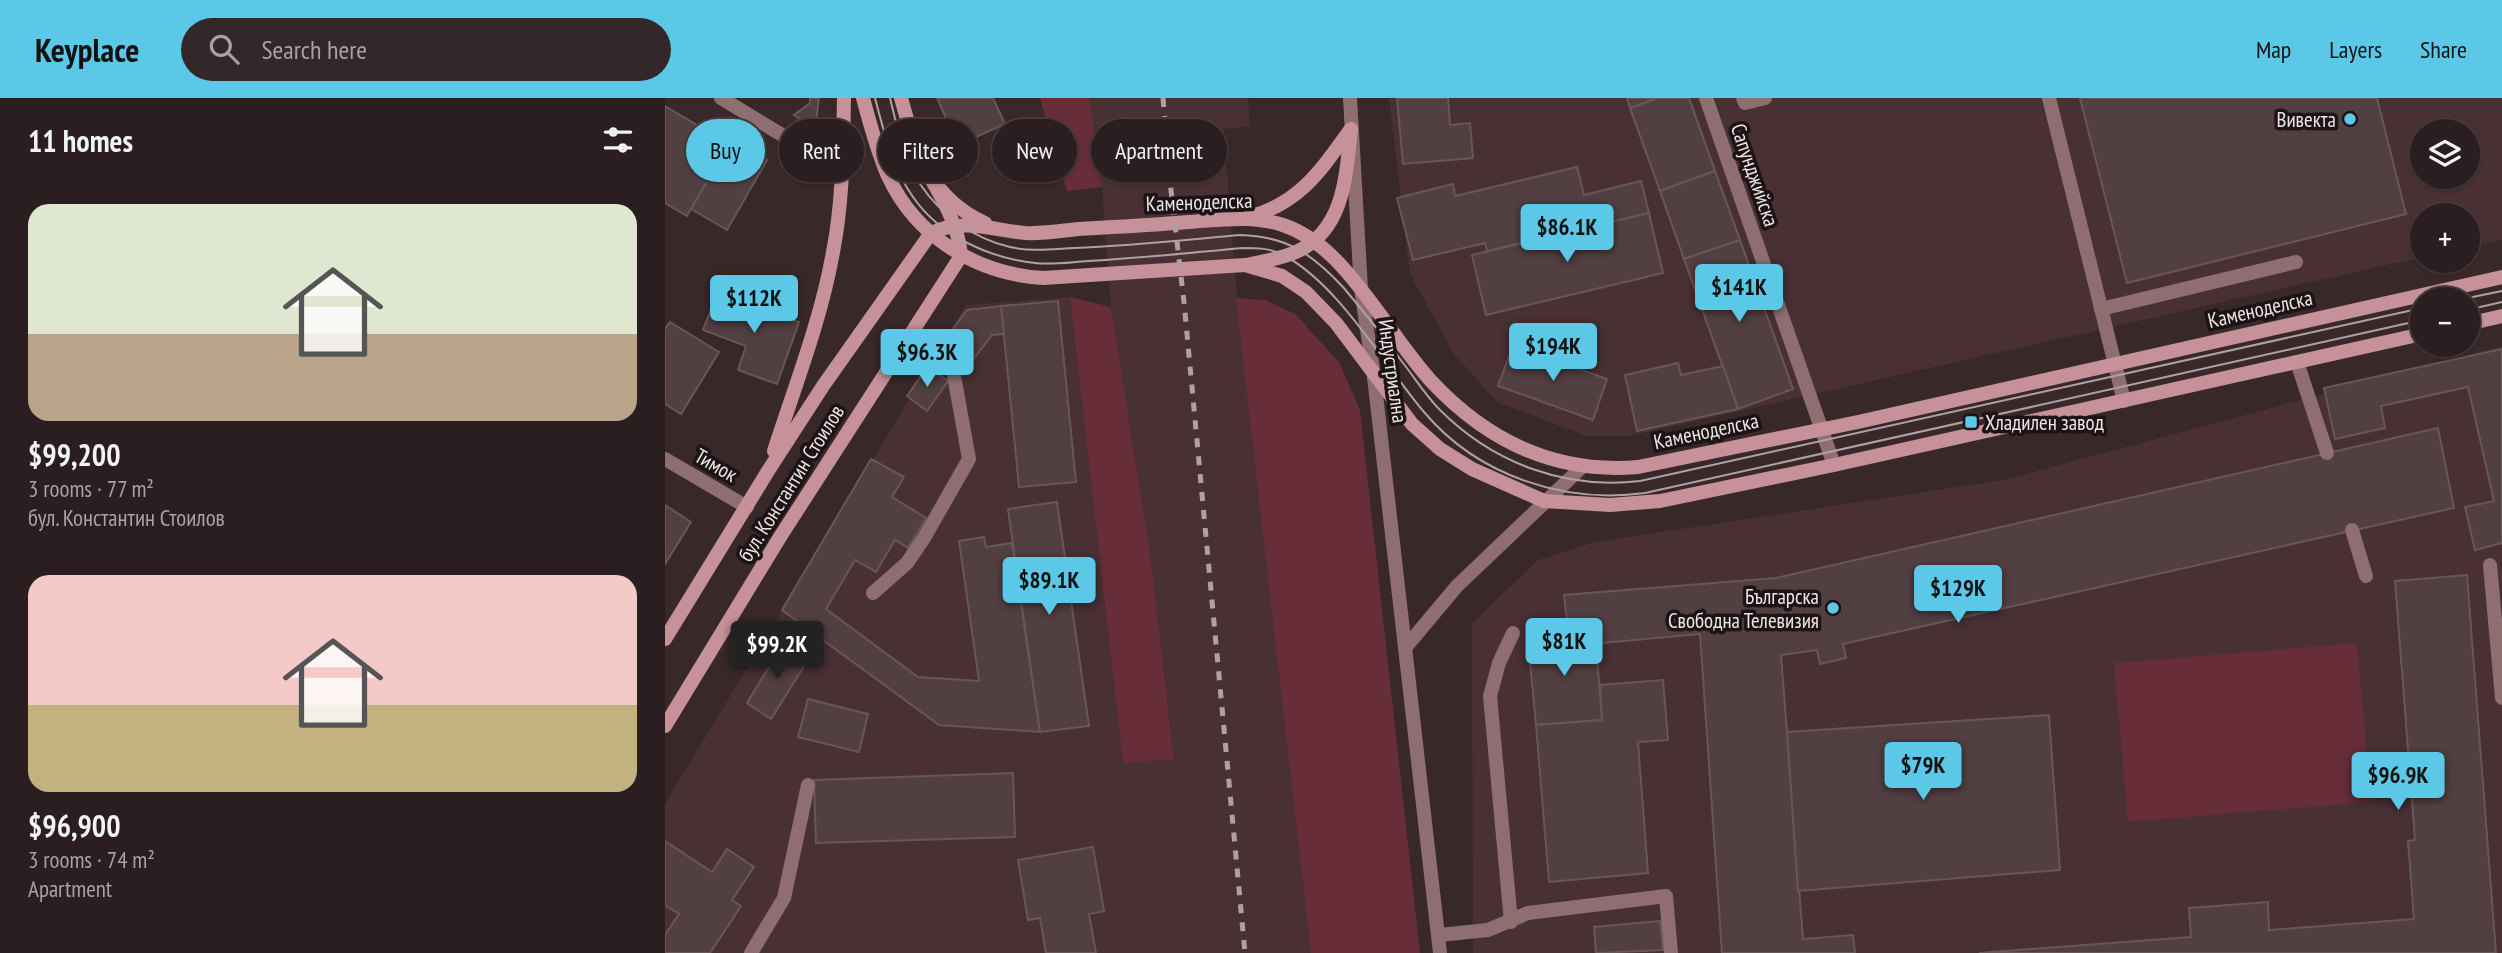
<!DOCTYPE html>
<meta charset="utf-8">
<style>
:root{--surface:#2b1e20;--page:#332729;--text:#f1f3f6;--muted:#a6a2a5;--line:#473c3e;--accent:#5bc8e7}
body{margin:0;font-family:"PT Sans Narrow",sans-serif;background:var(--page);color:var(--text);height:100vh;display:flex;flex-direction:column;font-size:26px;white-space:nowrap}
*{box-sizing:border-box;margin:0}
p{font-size:23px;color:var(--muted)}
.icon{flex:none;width:38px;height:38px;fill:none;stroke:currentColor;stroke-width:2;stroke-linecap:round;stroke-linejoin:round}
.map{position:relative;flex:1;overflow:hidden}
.panel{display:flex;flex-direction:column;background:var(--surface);width:665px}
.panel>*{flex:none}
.top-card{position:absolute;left:21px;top:21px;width:665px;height:63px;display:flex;gap:14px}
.buttons{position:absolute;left:1745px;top:21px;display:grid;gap:14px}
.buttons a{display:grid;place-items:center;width:70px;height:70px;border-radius:50%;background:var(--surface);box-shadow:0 2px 5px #0004,0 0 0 2px var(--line);font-size:35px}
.price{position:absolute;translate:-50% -60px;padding:0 16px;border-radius:7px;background:var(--accent);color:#111;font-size:23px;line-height:46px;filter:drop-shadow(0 2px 4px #0008)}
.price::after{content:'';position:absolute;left:50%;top:42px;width:21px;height:16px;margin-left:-10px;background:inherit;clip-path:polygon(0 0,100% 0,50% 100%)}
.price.current{background:#222;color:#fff}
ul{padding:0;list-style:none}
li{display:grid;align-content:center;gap:14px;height:371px;padding:0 28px}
li span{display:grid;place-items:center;height:217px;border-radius:21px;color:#555}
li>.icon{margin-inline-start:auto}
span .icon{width:126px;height:126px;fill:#fffc;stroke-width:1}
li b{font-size:30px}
h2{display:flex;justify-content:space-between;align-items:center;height:84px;padding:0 28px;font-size:30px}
.chip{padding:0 24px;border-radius:32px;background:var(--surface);box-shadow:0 2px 5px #0004,0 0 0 2px var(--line);font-size:24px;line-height:63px}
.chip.current{background:var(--accent);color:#111}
header{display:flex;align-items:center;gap:42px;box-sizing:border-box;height:98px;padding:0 35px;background:var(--accent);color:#111}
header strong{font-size:33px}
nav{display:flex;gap:38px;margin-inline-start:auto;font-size:24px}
.search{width:490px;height:63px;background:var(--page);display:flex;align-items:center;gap:18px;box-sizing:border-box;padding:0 24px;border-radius:38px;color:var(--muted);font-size:26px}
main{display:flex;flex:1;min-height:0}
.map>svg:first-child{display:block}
.built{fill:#483034;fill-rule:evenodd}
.green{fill:#672d39}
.building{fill:#523f42;stroke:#695658;stroke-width:2}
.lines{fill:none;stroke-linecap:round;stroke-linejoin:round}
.service{stroke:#8f6e72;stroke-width:14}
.minor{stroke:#8f6e72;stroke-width:14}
.secondary{stroke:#c79199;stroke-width:14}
.tram{stroke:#afa1a3;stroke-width:2}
.rail{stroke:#afa1a3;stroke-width:5;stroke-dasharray:9 9;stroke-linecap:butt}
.poi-dot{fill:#5bc8e7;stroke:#1b1314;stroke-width:2.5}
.labels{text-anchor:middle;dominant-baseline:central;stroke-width:7;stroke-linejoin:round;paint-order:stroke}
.poi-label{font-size:21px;fill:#f0e4e5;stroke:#1b1314;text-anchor:end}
.street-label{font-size:21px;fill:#f0e4e5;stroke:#1b1314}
</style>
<header>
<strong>Keyplace</strong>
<div class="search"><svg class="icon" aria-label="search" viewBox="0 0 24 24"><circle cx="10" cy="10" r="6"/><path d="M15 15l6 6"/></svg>Search here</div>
<nav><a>Map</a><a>Layers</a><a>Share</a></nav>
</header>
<main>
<section class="panel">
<h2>11 homes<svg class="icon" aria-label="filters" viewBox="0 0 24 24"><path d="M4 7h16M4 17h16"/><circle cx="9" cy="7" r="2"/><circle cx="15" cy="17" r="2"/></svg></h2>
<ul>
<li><span style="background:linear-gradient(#dfe7d0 60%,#b9a48a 0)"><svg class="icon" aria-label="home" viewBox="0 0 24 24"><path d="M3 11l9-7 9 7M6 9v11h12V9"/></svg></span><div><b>$99,200</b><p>3 rooms · 77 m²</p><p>бул. Константин Стоилов</p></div></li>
<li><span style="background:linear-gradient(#f6c9c9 60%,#c2b280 0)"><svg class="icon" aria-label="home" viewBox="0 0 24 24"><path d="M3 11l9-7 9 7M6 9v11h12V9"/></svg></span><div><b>$96,900</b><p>3 rooms · 74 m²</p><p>Apartment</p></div></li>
</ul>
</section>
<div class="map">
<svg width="1837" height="855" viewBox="0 0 1837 855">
<rect width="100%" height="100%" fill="#39282a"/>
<g class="built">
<polygon points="425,0 583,0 585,28 559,31 569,168 646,855 0,855 0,706 301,207 405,199 458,664 509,660 485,454 446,209 437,89"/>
<path d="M724,0H1837V142L1803,149L1802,117H1757V159L964,338H922L832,304L789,256L745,176ZM1757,33H1802V79H1757Z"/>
<polygon points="1837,248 1837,855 808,855 807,525 873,462 930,444 1338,382"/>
</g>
<g class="green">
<polygon points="375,0 425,0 437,89 402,93"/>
<polygon points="405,199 446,209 485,454 509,661 458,665"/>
<polygon points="571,200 600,202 630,216 674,264 695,312 755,855 646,855"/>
<polygon points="1692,545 1706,704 1463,724 1449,565"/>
</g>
<g class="building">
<polygon points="145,0 154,0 150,31 129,17 145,5"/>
<polygon points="272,0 328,0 340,26 293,47"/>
<polygon points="732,0 783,0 785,27 805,25 808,60 738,66"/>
<polygon points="962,0 993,0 965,10"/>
<polygon points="993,0 1024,0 1050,73 995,93 965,10"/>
<polygon points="1415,0 1712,0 1741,116 1462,185"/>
<polygon points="0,8 64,46 22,118 0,105"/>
<polygon points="67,41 102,62 62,132 26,111"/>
<polygon points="912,69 919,97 976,83 984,115 822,153 820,145 748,162 732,100 788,86 790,98"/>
<polygon points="1050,73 1075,142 1019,161 995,93"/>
<polygon points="984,115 998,175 821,217 807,157"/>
<polygon points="1075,142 1128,291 1073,311 1019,161"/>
<polygon points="52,195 134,224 112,286 73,272 81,248 38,232"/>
<polygon points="393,203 411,384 354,389 336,208"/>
<polygon points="336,208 339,236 327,237 304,267 276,247 302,212"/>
<polygon points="5,224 54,254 16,316 0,306 0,231"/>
<polygon points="848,247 942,281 928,322 833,288"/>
<polygon points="1837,251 1837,445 1810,452 1800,409 1829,403 1803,289 1716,308 1720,330 1670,341 1659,290"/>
<polygon points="1013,265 1016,277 1058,268 1073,311 972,333 960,277"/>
<polygon points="262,269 283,283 262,313 242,298"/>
<polygon points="1773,330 1789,410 1178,546 1181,560 1155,566 1152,552 1116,557 1138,841 1188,837 1190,855 1057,855 1035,536 905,548 899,497 1111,480"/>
<polygon points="206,361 239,379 227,399 261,420 243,450 230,442 211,474 190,462 161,511 253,579 314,583 294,443 319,439 321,449 347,445 375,634 274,627 117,512"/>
<polygon points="392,404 424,628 375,634 343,411"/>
<polygon points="0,407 26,424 0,466"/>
<polygon points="1802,477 1831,855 1314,855 1526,839 1524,810 1603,804 1604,832 1749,821 1743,743 1750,742 1730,483"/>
<polygon points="903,530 905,548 931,545 937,622 871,627 862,533"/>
<polygon points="118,546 143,562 106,621 82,605"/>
<polygon points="998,582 1003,642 973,644 983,775 884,784 871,627 937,622 935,587"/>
<polygon points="143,601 203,616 194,654 133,639"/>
<polygon points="1384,617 1395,772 1133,793 1122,634"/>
<polygon points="348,675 350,739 151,745 149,682"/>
<polygon points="0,743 47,774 62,751 89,769 67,802 76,808 45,855 0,855 0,837 14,816 0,807"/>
<polygon points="428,749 439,813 424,816 431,855 381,855 375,820 363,822 353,762"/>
<polygon points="995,823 998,852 931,855 929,829"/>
</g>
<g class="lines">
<g class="service">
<polyline points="1078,0 1080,5 1100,0"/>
<polyline points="1384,0 1459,303"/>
<polyline points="1436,211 1631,164"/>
<polyline points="1632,264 1662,355"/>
<polyline points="1687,432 1701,478"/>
<polyline points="1825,467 1837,600"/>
<polyline points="208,495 242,465 259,440 304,361 288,272 245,237"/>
<polyline points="846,824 825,598 834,565 848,535"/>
<polyline points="774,837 823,832 863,815 1001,798 1006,855"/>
</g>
<g class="minor">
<polyline points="56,0 178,74"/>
<polyline points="685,0 696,191 709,279 775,855"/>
<polyline points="1041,0 1169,367"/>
<polyline points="0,361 82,409"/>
<polyline points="740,550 792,488 918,368"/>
<polyline points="86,855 119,800 143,687"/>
</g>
<g class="secondary">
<path d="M198,0C205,26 212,53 223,78C251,139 312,176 378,180L580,167L617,178L641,194L671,225L747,326L775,351L807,371L879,403L945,407L995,403L1169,367L1757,236"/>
<path d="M236,0C251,54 265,100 320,125"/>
<path d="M584,119C635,105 656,72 685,32"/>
<path d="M581,167C598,163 617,161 633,153C680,131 681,76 686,31"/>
<polyline points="1802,226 1837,218"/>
<path d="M109,353C130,288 156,222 168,154C178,103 178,51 179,0"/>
<path d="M0,541L103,373L158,288L266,135C298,120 328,132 360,135C377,136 395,133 413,131C450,129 487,127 524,124C555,122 588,117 618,127C657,140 684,175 708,207C727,232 745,260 766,283C822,343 890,376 973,369L1193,324L1837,179"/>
<path d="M0,628L115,439L296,158C294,130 279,103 265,79"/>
</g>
<g class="tram">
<path d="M210,0C219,34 227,69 248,99C275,138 324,160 370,165C387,167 406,164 423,163C474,160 526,155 577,150C591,150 606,150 618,157C673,185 719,267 759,314C813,378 899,406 980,395L1757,222"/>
<path d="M225,0C232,28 238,61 255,86C275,116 309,141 345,149C366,154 388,151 409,150C465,148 520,142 575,137C622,138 647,156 678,189C699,214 719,239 738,265C750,280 761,298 775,312C828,365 900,392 975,383L1757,210"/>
<polyline points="1798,201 1837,193"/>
<polyline points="1802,212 1837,204"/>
</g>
<polyline class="rail" points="498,0 505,84 519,204 580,855"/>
</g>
<g class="poi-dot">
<circle cx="1685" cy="21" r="7"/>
<rect x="1299" y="317" width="14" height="14" rx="3.5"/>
<circle cx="1168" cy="510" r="7"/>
</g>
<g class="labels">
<g class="poi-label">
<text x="1671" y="21">Вивекта</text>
<text x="1320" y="324" text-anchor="start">Хладилен завод</text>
<text x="1154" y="498">Българска<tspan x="1154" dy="24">Свободна Телевизия</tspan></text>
</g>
<g class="street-label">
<text transform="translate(1090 77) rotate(71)">Сапунджийска</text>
<text transform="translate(534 104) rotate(-2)">Каменоделска</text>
<text transform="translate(1595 211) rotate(-13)">Каменоделска</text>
<text transform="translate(728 273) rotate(82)">Индустриална</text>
<text transform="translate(1041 333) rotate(-12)">Каменоделска</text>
<text transform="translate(51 367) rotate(30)">Тимок</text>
<text transform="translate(126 385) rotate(-58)">бул. Константин Стоилов</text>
</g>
</g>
</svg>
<div class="buttons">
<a><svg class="icon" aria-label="layers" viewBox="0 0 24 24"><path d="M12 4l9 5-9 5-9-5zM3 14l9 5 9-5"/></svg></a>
<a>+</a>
<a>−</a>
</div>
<b class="price" style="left:902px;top:166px">$86.1K</b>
<b class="price" style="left:1074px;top:226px">$141K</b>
<b class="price" style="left:89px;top:237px">$112K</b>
<b class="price" style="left:888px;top:285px">$194K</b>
<b class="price" style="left:262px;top:291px">$96.3K</b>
<b class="price" style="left:384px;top:519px">$89.1K</b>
<b class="price" style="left:1293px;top:527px">$129K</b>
<b class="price" style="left:899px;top:580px">$81K</b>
<b class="price current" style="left:112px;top:583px">$99.2K</b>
<b class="price" style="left:1258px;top:704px">$79K</b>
<b class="price" style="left:1733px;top:714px">$96.9K</b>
<div class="top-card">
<a class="chip current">Buy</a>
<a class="chip">Rent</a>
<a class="chip">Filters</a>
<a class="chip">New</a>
<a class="chip">Apartment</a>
</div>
</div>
</main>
